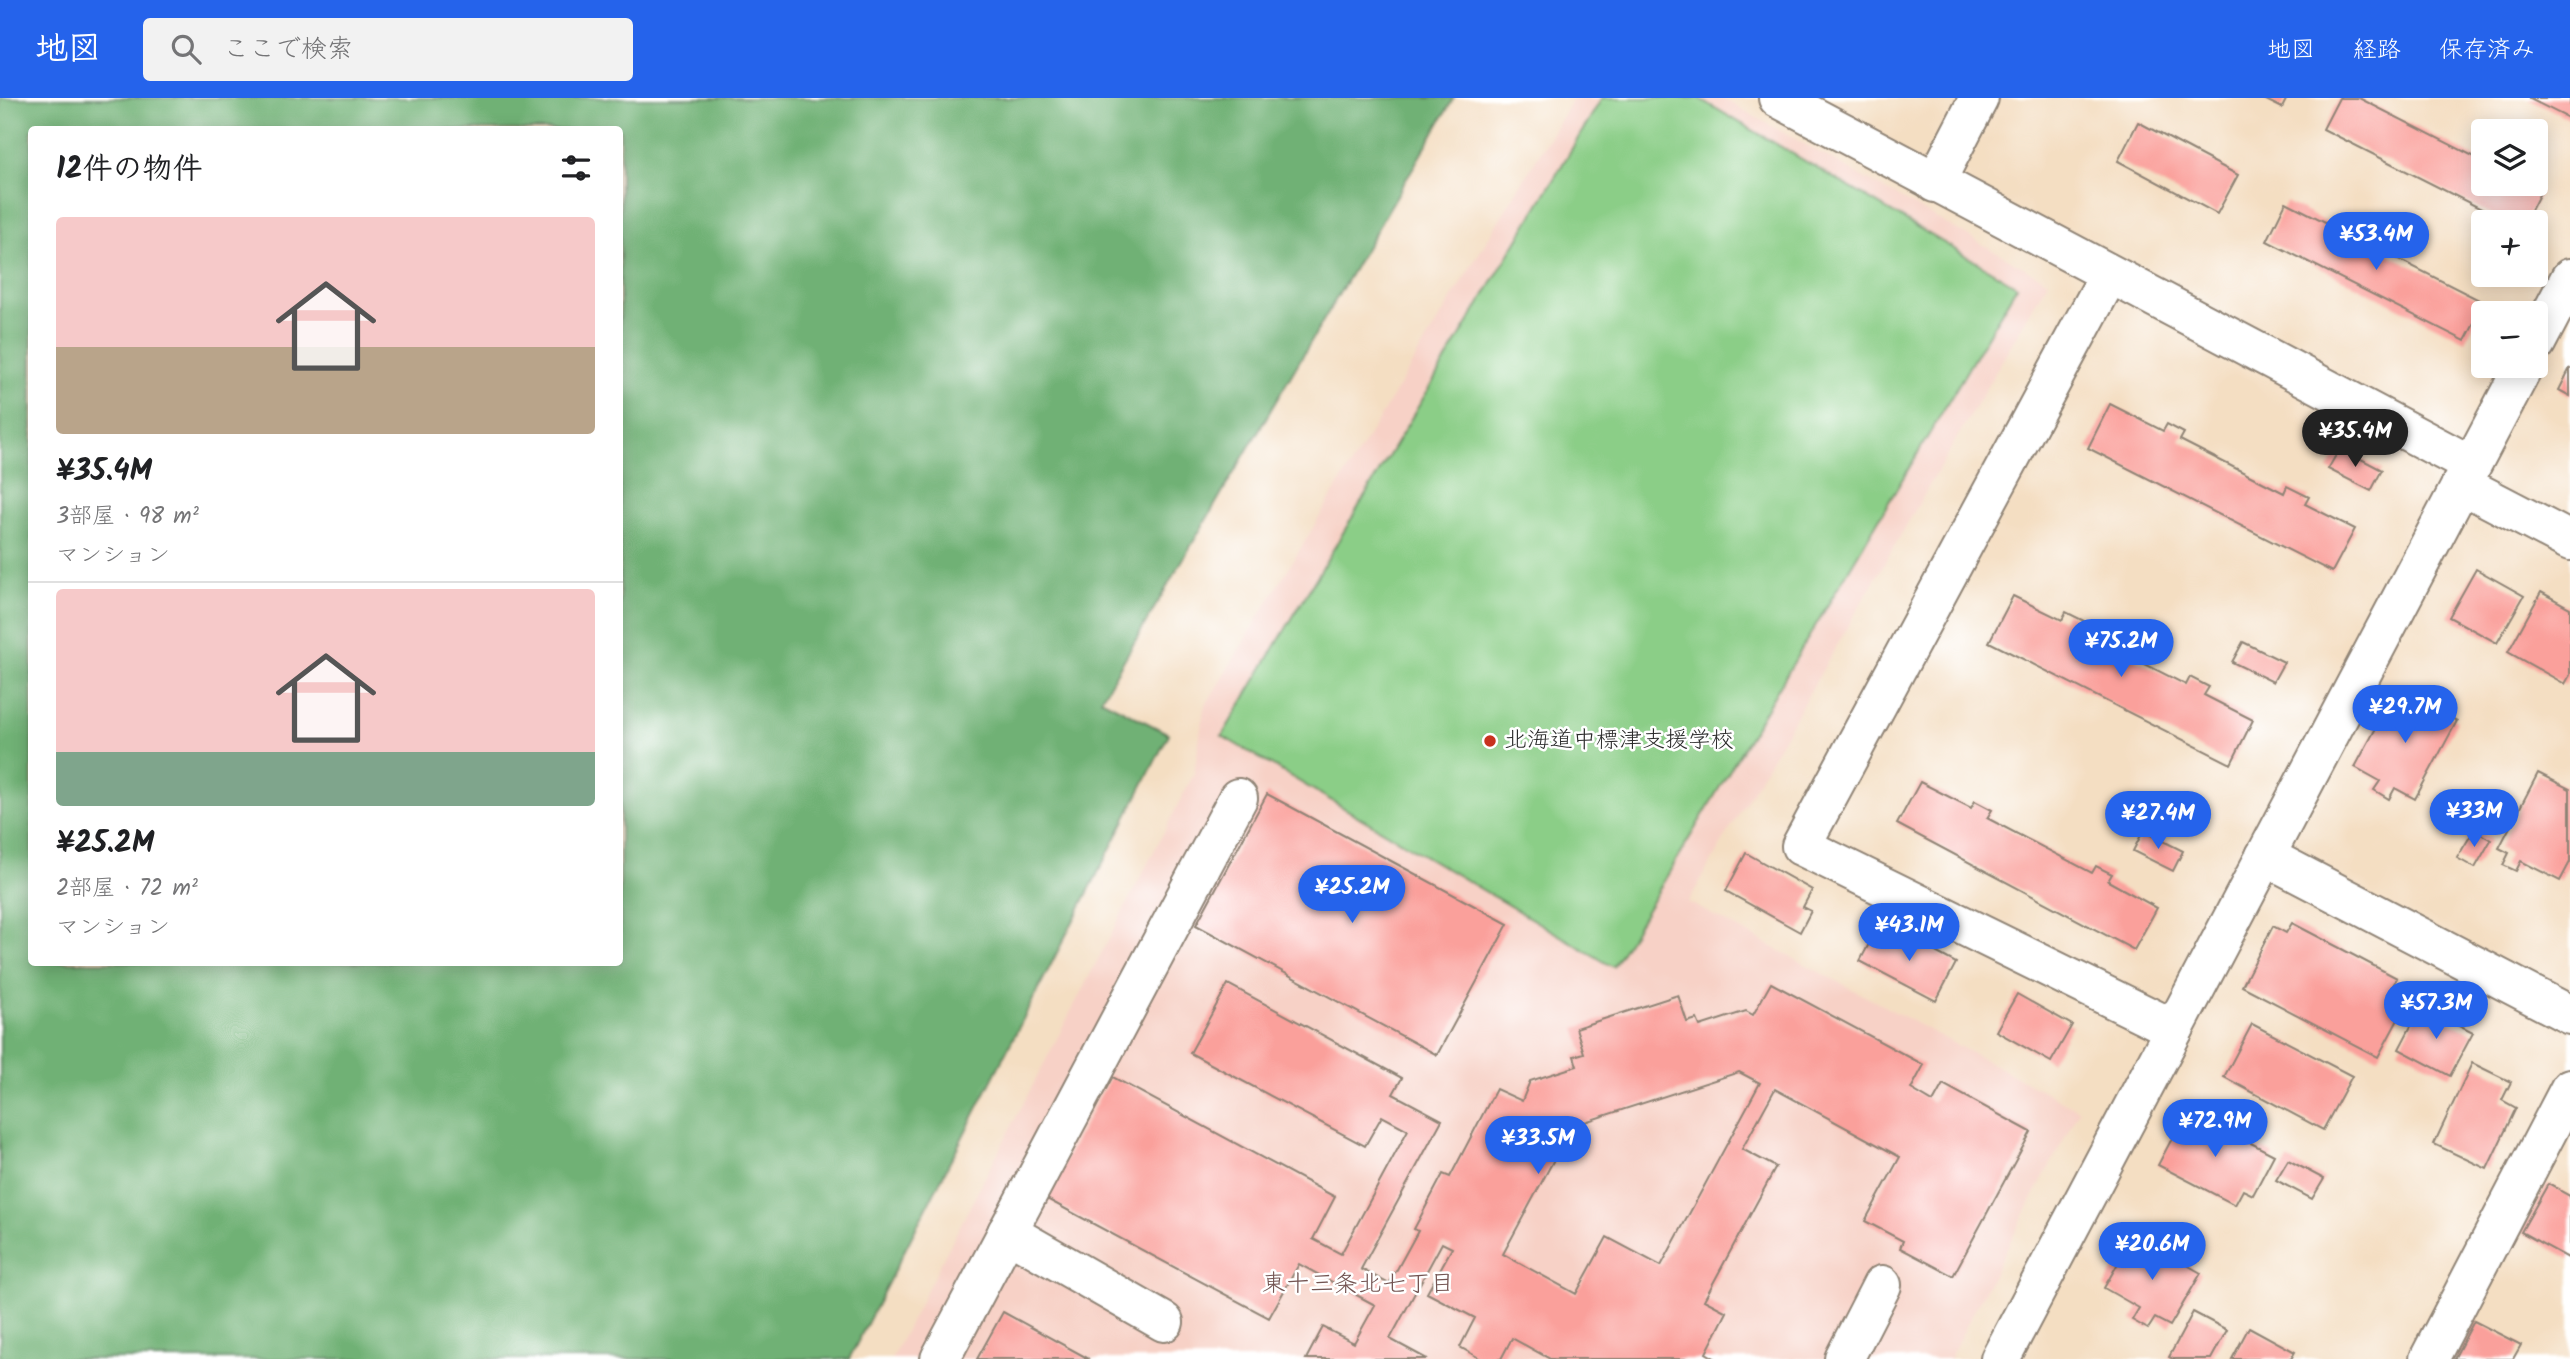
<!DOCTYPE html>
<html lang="ja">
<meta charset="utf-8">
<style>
:root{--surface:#fff;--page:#f2f2f2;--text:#202124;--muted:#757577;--line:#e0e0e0;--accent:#2563eb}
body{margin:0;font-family:Kalam,"Klee One",sans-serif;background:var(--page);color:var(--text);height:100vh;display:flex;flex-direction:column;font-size:26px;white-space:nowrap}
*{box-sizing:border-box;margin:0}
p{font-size:23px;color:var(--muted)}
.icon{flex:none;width:38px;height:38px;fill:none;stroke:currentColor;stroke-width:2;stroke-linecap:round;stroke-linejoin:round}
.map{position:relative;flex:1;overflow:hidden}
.panel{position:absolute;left:28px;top:28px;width:595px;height:840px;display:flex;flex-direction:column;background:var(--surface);border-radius:7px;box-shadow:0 4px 18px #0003}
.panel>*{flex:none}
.controls{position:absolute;left:2471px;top:21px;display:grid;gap:14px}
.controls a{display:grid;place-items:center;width:77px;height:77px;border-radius:7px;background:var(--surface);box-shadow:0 4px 18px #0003;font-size:35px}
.price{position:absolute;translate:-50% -60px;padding:0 16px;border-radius:24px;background:var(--accent);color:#fff;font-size:23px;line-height:46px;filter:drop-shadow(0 2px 4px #0008)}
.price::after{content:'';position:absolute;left:50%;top:42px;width:21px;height:16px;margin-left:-10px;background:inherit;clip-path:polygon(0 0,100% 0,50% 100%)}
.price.selected{background:#222;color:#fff}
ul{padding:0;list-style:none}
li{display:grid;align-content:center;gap:14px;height:371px;padding:0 28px}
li+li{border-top:2px solid var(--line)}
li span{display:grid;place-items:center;height:217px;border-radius:7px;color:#555}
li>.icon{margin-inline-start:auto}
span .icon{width:126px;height:126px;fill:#fffc;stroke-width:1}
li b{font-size:30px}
h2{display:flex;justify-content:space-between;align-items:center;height:84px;padding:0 28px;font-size:30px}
header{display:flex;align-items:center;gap:42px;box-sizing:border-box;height:98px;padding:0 35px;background:var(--accent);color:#fff}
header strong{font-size:33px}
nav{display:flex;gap:38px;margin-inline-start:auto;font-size:24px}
.search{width:490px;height:63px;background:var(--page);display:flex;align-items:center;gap:18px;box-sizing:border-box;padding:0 24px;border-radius:7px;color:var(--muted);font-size:26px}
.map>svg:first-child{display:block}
.built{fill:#f7d1c6}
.green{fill:#8bce87;stroke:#5b7c59;stroke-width:2}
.forest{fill:#70b174;stroke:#4e6e50;stroke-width:2;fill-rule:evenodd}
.building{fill:#faa09b;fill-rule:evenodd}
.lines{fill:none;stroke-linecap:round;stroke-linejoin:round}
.minor-casing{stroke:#908476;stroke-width:42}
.minor{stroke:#fff;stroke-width:38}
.poi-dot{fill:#c8321e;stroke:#fff;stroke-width:2.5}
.labels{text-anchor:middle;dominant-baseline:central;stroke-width:5;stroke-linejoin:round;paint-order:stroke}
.poi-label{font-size:23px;fill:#2b2b2b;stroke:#fff;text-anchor:start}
.neighbourhood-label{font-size:24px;fill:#735452;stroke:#fff}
</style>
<header>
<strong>地図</strong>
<div class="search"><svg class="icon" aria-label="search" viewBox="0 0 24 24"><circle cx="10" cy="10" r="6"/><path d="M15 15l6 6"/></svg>ここで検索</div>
<nav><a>地図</a><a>経路</a><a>保存済み</a></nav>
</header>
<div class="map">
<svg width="2570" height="1261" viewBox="0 0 2570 1261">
<rect width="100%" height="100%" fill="#fff"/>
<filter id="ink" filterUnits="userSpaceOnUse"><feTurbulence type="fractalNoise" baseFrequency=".0143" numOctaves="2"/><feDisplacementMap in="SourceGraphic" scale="14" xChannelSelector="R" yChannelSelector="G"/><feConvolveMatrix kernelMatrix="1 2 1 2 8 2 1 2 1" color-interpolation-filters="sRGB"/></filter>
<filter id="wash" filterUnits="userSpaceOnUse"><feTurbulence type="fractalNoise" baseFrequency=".00686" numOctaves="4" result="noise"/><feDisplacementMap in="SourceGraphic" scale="28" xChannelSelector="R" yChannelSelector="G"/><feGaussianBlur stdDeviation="1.57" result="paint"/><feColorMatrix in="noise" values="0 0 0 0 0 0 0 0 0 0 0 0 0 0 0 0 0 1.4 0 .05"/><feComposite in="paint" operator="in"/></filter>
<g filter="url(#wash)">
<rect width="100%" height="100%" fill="#f4dec2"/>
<polygon class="built" points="1573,0 1722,0 2048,183 1688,804 2079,1012 1949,1261 891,1261 1194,676 1204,610"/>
<polygon class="green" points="1602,0 1698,0 2017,188 1613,869 1222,638"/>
<path class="forest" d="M0,0H1454L1101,601L1169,636L849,1261H0ZM32,32H620V864H32Z"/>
<g id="blocks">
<g class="building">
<polygon points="2262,0 2287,0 2282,10"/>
<polygon points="2339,0 2359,0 2483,63 2483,86 2527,86 2541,93 2525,124 2507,124 2323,31"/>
<polygon points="2528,0 2570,0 2570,21"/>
<polygon points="2138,24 2238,77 2217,116 2118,63"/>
<polygon points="2286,104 2485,205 2465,243 2267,143"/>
<polygon points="2570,270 2570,298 2559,292"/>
<polygon points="2110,306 2163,333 2167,326 2184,335 2180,342 2284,395 2287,388 2309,399 2305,406 2355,431 2332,474 2088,350"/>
<polygon points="2340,350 2382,372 2371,393 2328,371"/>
<polygon points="2476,471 2524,498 2497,545 2449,519"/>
<polygon points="2541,494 2570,510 2570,577 2565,586 2508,554"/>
<polygon points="2013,498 2062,522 2066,514 2084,523 2080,533 2186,587 2190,579 2209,589 2204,597 2253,622 2231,666 1989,544"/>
<polygon points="2243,544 2284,564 2273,584 2232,564"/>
<polygon points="2397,591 2457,623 2415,701 2395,690 2389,701 2374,692 2380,683 2355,669"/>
<polygon points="2538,675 2570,691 2570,764 2560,783 2521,763 2516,773 2503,767 2509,755 2499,750"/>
<polygon points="1920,684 1971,710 1975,703 1992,712 1987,720 2092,775 2096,768 2112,776 2108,783 2157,810 2134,852 1897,726"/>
<polygon points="1267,696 1508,826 1437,957 1196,827"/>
<polygon points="2474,732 2491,742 2475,770 2457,760"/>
<polygon points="2143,733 2183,753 2173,773 2133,753"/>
<polygon points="1746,755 1812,792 1803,809 1811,813 1800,834 1726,793"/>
<polygon points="2292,825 2397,880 2391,891 2409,901 2378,959 2242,888 2273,828 2286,835"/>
<polygon points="1889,829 1956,865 1936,903 1860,863 1872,840 1881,845"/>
<path d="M1771,885L1924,967L1911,991L1933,1004L1943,986L2031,1034L1953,1178L1900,1150L1903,1143L1865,1123L1900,1059L1775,991L1742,1051L1776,1069L1704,1202L1727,1214L1706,1255L1716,1261H1550L1512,1240L1501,1261H1481L1460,1249L1475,1220L1427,1195L1452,1150L1442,1145L1390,1241L1427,1261H1306L1323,1229L1354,1245L1375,1207L1299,1166L1269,1220L1045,1100L1111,978L1335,1099L1313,1141L1341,1156L1408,1032L1382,1018L1365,1048L1190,955L1228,886L1402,980L1393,996L1442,1022L1361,1171L1389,1186L1418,1133L1414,1131L1443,1076L1450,1079L1496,991L1522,1003L1530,983L1577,968L1574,958L1584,955L1576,930L1678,897L1687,924L1697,921L1700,928L1746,913L1753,917ZM1739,974L1760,985L1661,1168L1607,1139L1576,1196L1503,1156L1572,1028Z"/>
<polygon points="2017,896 2072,927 2051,964 1996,933"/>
<polygon points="2421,909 2473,935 2450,978 2399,951"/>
<polygon points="2252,926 2352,978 2323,1032 2224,979"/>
<polygon points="2472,965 2511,984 2502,1002 2516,1010 2487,1071 2434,1046"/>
<polygon points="2187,1012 2274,1057 2253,1097 2243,1092 2235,1107 2158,1067"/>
<polygon points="2288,1062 2324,1081 2312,1101 2276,1082"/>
<polygon points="2548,1086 2570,1098 2570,1161 2521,1134"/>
<polygon points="2134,1137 2201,1175 2170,1228 2155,1220 2148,1231 2132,1222 2139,1210 2104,1190"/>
<polygon points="1003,1214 1089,1261 977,1261"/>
<polygon points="2193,1214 2227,1232 2211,1261 2173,1261 2169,1259"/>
<polygon points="2474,1223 2521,1247 2513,1261 2454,1261"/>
<polygon points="2249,1229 2295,1254 2291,1261 2232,1261"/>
</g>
</g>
</g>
<g filter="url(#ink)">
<use href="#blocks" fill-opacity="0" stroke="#908476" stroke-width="2"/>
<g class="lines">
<g class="minor-casing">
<g id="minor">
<polyline points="1778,0 2471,367"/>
<polyline points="1935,85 1979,0"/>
<polyline points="2102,190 1801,748 2174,931"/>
<polyline points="2536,245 2570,180"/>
<polyline points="2461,386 2570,443"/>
<polyline points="2265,758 2570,917"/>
<polyline points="1007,1134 1164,1224"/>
<polyline points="940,1261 1238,700"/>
<polyline points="1844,1261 1882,1187"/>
<polyline points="2000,1261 2524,268"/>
<polyline points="2429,1261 2570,990"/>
</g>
</g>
<use href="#minor" class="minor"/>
</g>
</g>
<circle class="poi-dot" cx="1490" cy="643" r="7"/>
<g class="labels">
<g class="poi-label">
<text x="1504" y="643">北海道中標津支援学校</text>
</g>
<g class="neighbourhood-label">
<text x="1358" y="1186">東十三条北七丁目</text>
</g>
</g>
</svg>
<div class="controls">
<a><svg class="icon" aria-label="layers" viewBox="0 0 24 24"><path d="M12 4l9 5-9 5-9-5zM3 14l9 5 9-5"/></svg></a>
<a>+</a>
<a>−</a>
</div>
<b class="price" style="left:2376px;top:174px">¥53.4M</b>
<b class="price selected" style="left:2355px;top:371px">¥35.4M</b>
<b class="price" style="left:2121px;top:581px">¥75.2M</b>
<b class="price" style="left:2405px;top:647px">¥29.7M</b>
<b class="price" style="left:2474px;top:751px">¥33M</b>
<b class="price" style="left:2158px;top:753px">¥27.4M</b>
<b class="price" style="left:1352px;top:827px">¥25.2M</b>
<b class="price" style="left:1909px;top:865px">¥43.1M</b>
<b class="price" style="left:2436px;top:943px">¥57.3M</b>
<b class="price" style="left:2215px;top:1061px">¥72.9M</b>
<b class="price" style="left:1538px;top:1078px">¥33.5M</b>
<b class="price" style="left:2152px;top:1184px">¥20.6M</b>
<section class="panel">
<h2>12件の物件<svg class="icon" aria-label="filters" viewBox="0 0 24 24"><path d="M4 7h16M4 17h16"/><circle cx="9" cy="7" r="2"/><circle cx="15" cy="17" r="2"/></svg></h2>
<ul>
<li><span style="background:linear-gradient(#f6c9c9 60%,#b9a48a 0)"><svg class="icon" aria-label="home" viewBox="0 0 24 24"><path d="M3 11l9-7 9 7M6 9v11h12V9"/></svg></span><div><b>¥35.4M</b><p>3部屋 · 98 m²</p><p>マンション</p></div></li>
<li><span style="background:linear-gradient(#f6c9c9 75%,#7fa58c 0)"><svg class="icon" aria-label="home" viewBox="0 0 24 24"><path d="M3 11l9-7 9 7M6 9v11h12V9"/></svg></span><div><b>¥25.2M</b><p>2部屋 · 72 m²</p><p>マンション</p></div></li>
</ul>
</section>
</div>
